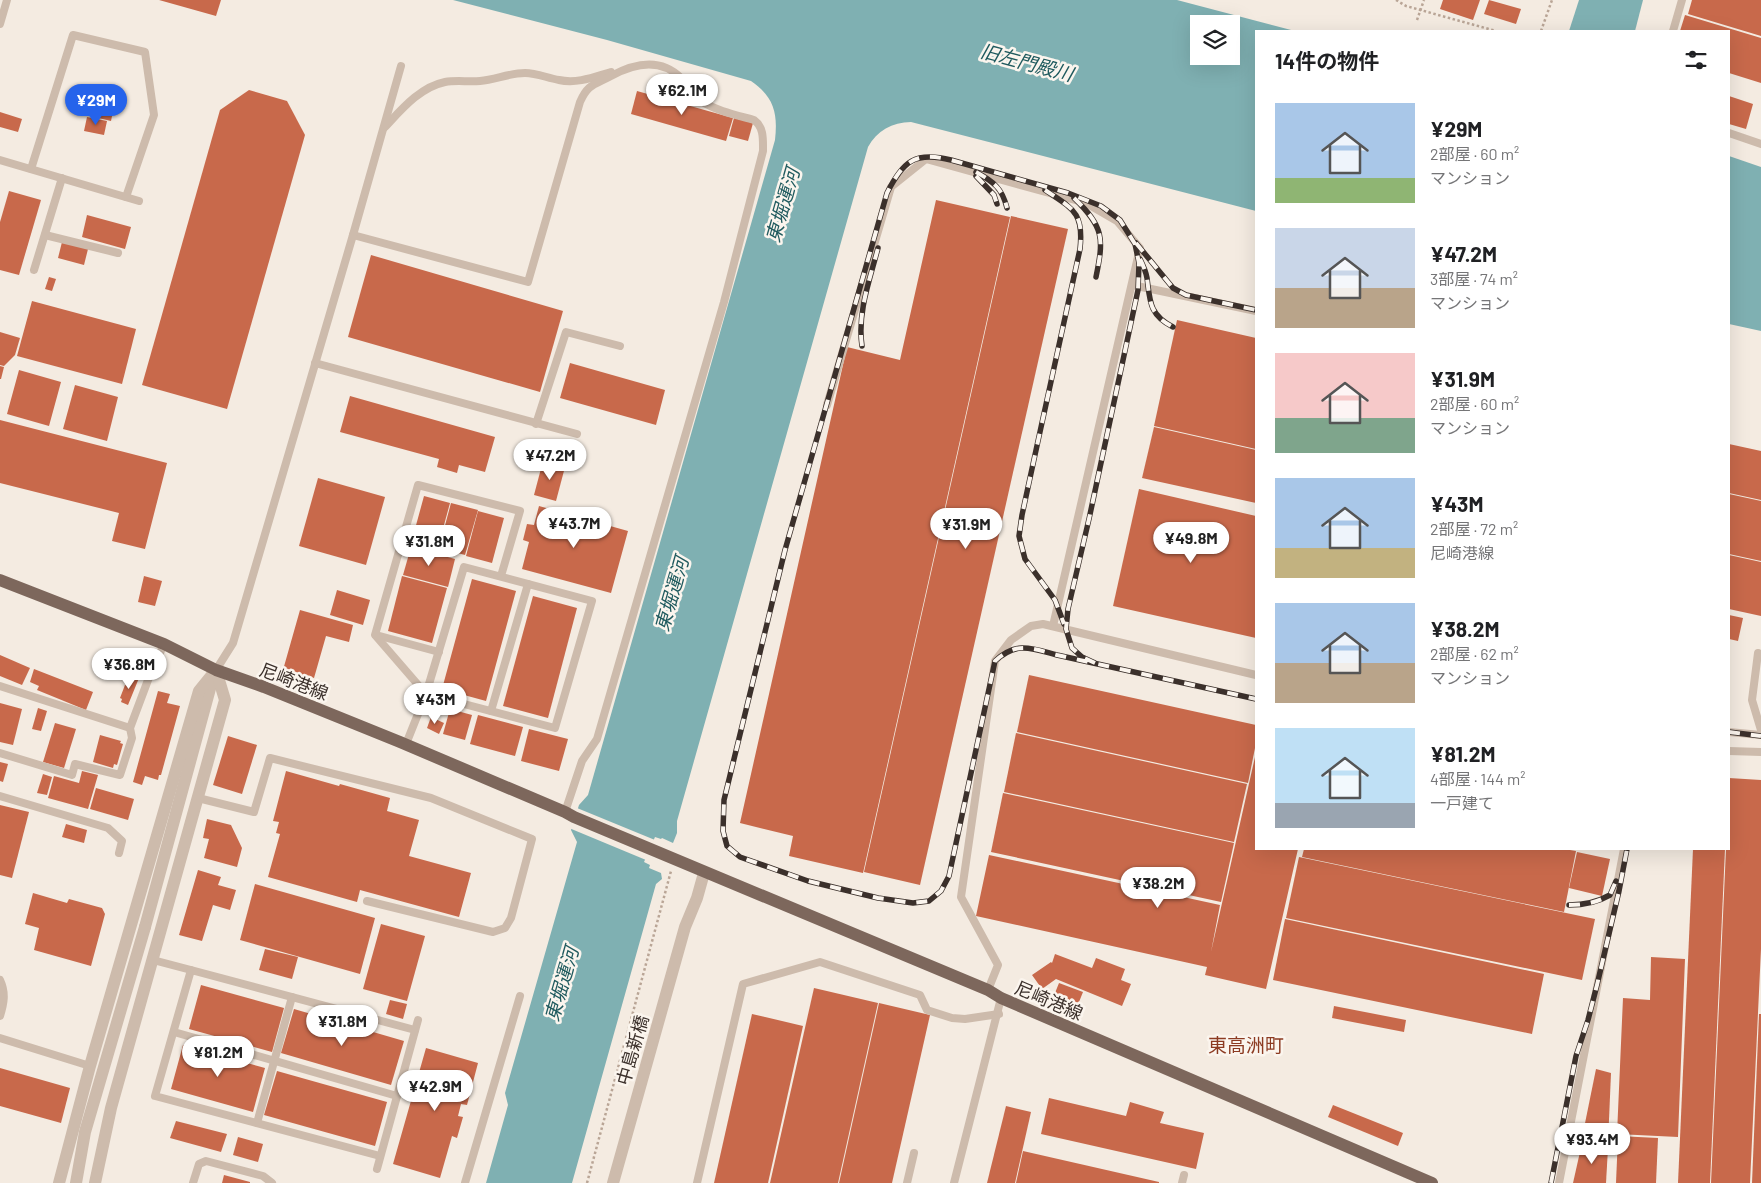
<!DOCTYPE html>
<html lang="ja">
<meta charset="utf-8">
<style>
:root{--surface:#fff;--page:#f2f2f2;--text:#202124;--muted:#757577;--accent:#2563eb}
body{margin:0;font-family:Barlow,"Noto Sans JP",sans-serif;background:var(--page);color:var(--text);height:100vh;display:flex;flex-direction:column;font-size:19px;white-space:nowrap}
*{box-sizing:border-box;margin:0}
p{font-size:16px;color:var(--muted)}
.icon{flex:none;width:28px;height:28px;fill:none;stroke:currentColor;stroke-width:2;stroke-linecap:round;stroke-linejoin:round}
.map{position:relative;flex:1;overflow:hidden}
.panel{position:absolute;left:1255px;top:30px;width:475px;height:820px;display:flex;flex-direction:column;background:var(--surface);border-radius:0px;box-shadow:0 5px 20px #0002}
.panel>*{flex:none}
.fabs{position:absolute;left:1190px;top:15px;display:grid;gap:10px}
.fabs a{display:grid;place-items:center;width:50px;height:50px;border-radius:0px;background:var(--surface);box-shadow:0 5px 20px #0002;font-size:25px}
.price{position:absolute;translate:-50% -42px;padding:0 11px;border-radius:18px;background:#fff;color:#222;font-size:16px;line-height:32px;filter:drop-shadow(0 1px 2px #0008)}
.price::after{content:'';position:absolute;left:50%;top:30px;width:15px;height:11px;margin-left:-8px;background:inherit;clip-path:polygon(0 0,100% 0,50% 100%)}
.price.current{background:var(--accent);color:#fff}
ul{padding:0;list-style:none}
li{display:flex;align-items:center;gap:15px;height:125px;padding:0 20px}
li span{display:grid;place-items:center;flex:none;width:140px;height:100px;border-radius:0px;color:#555}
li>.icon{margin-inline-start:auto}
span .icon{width:60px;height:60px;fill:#fffc;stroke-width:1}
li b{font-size:21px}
h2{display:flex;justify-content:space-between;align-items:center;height:60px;padding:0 20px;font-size:21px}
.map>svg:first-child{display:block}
.water{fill:#7fb0b2;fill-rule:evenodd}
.pier{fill:#f4ebe1}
.building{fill:#c8694b}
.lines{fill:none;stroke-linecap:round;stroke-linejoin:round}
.path{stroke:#b9a596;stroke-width:2.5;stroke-dasharray:2.5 2.5;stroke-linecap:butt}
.service{stroke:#cdbbac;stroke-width:8}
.minor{stroke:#cdbbac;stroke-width:12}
.tertiary{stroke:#cdbbac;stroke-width:12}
.primary{stroke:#7d675c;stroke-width:12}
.rail-casing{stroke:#3b302b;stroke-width:5.5}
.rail{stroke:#fbf5ee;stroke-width:4;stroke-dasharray:11;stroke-linecap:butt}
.labels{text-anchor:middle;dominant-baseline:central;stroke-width:5;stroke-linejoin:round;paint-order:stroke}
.street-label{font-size:18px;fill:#3b302b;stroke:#fbf5ee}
.water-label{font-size:19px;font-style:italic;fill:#1f5a5e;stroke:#fbf5ee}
.neighbourhood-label{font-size:19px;fill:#8c3b22;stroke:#fbf5ee}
</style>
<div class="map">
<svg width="1761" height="1183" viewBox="0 0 1761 1183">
<rect width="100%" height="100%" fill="#f4ebe1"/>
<g class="water">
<path d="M453,0H1177L1295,31H1256V211L911,122C892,122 877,131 868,147L677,821V833L673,843L662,838L661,839L655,837L644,862L650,865L649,868L661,873L662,879L656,884L572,1183H486L508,1105L505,1093L577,842L571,830L579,805L588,795L775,140C778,113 774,97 751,81L607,40ZM1199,24H1231V56H1199Z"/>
<polygon points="1579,0 1643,0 1635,31 1569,31"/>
<polygon points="1729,156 1761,167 1761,331 1729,324"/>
</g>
<polygon class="pier" points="577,808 655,840 646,860 569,828"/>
<g class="building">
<polygon points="159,0 221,0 216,16"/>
<polygon points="1443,0 1480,0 1473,20 1440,9"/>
<polygon points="1489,0 1521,9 1516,24 1484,14"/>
<polygon points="1692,0 1761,0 1761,36 1688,14"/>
<polygon points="1685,15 1761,38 1761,83 1729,73 1729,31 1680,31"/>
<polygon points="249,90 287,101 305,135 227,409 142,385 220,110"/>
<polygon points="637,91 733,118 726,141 631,114"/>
<polygon points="1729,96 1753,104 1746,129 1729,124"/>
<polygon points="94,97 115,102 111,121 90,116"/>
<polygon points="0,112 22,119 18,132 0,127"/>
<polygon points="87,117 107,121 104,135 84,131"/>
<polygon points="734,118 753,123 748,141 729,136"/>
<polygon points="9,191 41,200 19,275 0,270 0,222"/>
<polygon points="936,200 1010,217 863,873 789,856 793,836 740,823 847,347 900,360"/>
<polygon points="87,215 131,227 125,249 82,237"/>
<polygon points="1011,216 1068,229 920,885 864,872"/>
<polygon points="62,242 88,249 84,265 58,258"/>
<polygon points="371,255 563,311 540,392 348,337"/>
<polygon points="49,277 56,279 52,291 45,289"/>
<polygon points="32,301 136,329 122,384 17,356"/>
<polygon points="1177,320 1256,338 1256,449 1154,426"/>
<polygon points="0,332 20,338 15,355 4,366 0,365"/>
<polygon points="570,363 665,390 656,425 560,398"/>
<polygon points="0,366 4,367 1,379 0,379"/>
<polygon points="19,370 61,382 49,426 7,414"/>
<polygon points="75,385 118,397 107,441 63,429"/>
<polygon points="350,396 495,437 485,472 459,465 457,473 437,467 439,459 340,432"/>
<polygon points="0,420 167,463 145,549 112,541 119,513 0,483"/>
<polygon points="1154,427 1256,450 1256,503 1142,478"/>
<polygon points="1729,444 1761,451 1761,500 1729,493"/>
<polygon points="543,461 565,467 556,501 534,495"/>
<polygon points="318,478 385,497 366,565 299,546"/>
<polygon points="1139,489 1256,516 1256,638 1113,606"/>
<polygon points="1729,494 1761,501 1761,561 1729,554"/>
<polygon points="424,496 450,503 438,547 412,540"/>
<polygon points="451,503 478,510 465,555 439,548"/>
<polygon points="539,506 628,531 611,593 522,569 529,542 523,540 527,524 534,525"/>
<polygon points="478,511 504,518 492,563 466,556"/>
<polygon points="411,547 455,559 448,587 403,575"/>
<polygon points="1729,555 1761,562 1761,616 1729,609"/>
<polygon points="144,576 162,581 155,606 138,602"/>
<polygon points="402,576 447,588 432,643 388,631"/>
<polygon points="472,579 516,591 486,701 442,689"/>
<polygon points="337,590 370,600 363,625 330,615"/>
<polygon points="533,596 577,608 548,718 503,706"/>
<polygon points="300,610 353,625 349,642 326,636 314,678 283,670"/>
<polygon points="1729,615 1743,618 1738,641 1729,639"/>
<polygon points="0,655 30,668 22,685 0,676"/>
<polygon points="34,669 93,692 86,710 37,690 39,686 30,682"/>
<polygon points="132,675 139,678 128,705 121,702 122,699 120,698 125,685 128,686"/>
<polygon points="1029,675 1256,725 1256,743 1248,783 1017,732"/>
<polygon points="158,691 170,694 167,703 180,706 161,775 159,775 158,780 145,776 142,785 133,782"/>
<polygon points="0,703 22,709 13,745 0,742"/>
<polygon points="38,708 47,711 41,731 32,729"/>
<polygon points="450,709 472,715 465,740 443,734"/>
<polygon points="478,715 523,727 515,756 470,744"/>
<polygon points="431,717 444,723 439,734 427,728"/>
<polygon points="55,723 76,729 64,768 43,762"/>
<polygon points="529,729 568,739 559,771 521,761"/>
<polygon points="1016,733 1247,784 1234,842 1004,792"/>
<polygon points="100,735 121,741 120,743 123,744 117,765 114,764 113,768 93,762"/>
<polygon points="228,736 257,745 242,794 213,785"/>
<polygon points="1255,757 1256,849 1298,849 1266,989 1205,975 1207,967 976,916 989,855 1220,905 1211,952"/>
<polygon points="0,762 8,764 3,782 0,781"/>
<polygon points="82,771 98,775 88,809 48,798 54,776 79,783"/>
<polygon points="286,771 339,786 340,784 390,798 387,811 419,820 409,856 471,873 459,917 360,890 357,902 268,877 280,834 276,833 279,822 273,821"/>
<polygon points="43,774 52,777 47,795 37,793"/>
<polygon points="1729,778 1761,780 1761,949 1750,1183 1711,1183 1726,849 1729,849"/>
<polygon points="96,788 134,799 128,820 90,809"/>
<polygon points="1003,793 1234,843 1221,902 991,852"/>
<polygon points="0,805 29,812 12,878 0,875"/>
<polygon points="207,819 231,825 242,848 237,867 204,858 209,839 203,838"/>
<polygon points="66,824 87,830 84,843 62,837"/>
<polygon points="1304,849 1564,849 1576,851 1564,912 1302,857"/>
<polygon points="1693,849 1725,849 1710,1183 1678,1183"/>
<polygon points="1577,852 1610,859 1602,896 1569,888"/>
<polygon points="1299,857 1595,919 1582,980 1286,918"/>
<polygon points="198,870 221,877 218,885 236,890 230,910 213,905 202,941 179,935"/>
<polygon points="255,884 375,918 360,974 240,940"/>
<polygon points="33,893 67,903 69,899 102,908 105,914 91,966 34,950 39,928 25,924"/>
<polygon points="1285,919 1544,974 1532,1034 1273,980"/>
<polygon points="381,924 425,936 407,1001 363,989"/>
<polygon points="265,949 298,957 292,979 259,970"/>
<polygon points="1055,954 1092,968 1096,958 1125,969 1121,980 1131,984 1122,1006 1056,979 1042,989 1032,975 1051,962 1052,963"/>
<polygon points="1651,957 1685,959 1678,1137 1617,1134 1623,998 1650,1000"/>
<polygon points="1059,983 1083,992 1077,1007 1053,998"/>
<polygon points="201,985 284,1008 272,1052 189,1029"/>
<polygon points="814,988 878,1003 838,1183 770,1183"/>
<polygon points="390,1000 407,1004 403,1019 386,1014"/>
<polygon points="879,1003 930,1015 892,1183 839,1183"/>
<polygon points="1334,1006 1406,1020 1404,1032 1332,1018"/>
<polygon points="294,1009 404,1041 391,1085 281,1053"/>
<polygon points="752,1014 803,1026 768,1183 714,1183"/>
<polygon points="1759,1014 1761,1014 1761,1183 1752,1183"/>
<polygon points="183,1045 265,1068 253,1112 171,1089"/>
<polygon points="426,1048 478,1063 467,1105 461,1104 458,1116 463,1117 457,1138 452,1136 440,1178 393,1164"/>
<polygon points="0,1068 70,1088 61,1123 0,1106"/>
<polygon points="1596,1069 1611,1073 1608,1143 1582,1138"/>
<polygon points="277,1071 387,1102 375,1146 264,1115"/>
<polygon points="1049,1098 1126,1116 1130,1102 1164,1112 1160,1123 1204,1133 1196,1169 1041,1134"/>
<polygon points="1333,1105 1403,1133 1398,1146 1328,1117"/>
<polygon points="1006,1106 1031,1112 1015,1183 987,1183"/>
<polygon points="176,1121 227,1134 221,1152 170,1138"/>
<polygon points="1618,1136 1658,1138 1656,1183 1616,1183"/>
<polygon points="238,1137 263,1144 258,1162 233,1155"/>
<polygon points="1582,1143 1608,1148 1606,1183 1573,1183"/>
<polygon points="1023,1151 1159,1182 1159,1183 1016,1183"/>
<polygon points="224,1175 250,1182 250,1183 222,1183"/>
</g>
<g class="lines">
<g class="path">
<polyline points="1396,0 1406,6 1496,31"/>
<polyline points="1417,20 1424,0"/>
<polyline points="1541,31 1552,0"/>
<polyline points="587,1183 671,871"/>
</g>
<g class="service">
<polyline points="0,24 7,0"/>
<polyline points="1673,31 1682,0"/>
<path d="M385,127C401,110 420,87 445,82C456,80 468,82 480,81C495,80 509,73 525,73C537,73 547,78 559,80C577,84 594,77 611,72"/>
<polyline points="1729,133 1761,144"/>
<polyline points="0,160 139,201"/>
<polyline points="31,169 73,35 145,52 154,115 126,197"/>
<polyline points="45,235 118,253"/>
<path d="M353,235L528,282L580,102C588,84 594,85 611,76C633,64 660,57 681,78C688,85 691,95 701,101C717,111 736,115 754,120C764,127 763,139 763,151L724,302L597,739L582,761L565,812"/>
<polyline points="34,270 62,178"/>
<polyline points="1132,285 1256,311"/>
<polyline points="315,363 577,434"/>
<polyline points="827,405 891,187 926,159 1086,203 1117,221 1140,248 1053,626"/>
<polyline points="536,424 566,332 620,346"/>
<polyline points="376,635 439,652"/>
<polyline points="1758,653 1752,700 1761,730"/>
<polyline points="216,670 233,643 353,235 401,66"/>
<polyline points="0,686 130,728"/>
<polyline points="491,711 528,584"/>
<polyline points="1729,732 1761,735"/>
<polyline points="406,744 426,694 464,567 592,601 555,728 426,694 375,635 418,485 520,511 501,576"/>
<polyline points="1729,751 1761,752"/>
<polyline points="0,753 72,775 75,764 120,775 132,738 130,728 148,680 164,644"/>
<polyline points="0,796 108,828 122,841 119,853"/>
<polyline points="198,798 254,812 270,758 431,798 532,839 511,918 505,928 493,932 367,901"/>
<polyline points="153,960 191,970"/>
<path d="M0,980C6,993 4,1003 0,1016"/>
<polyline points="988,990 998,965 961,897 995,661 1011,640 1031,626 1043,624 1256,675"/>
<polyline points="174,1032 397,1096"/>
<polyline points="0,1038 90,1066"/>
<polyline points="257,1123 292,997"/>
<polyline points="380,1156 155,1096 191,970 415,1030"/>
<polyline points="377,1169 418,1020"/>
<polyline points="193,1183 199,1164 206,1161 263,1176 272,1183"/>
<polyline points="465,1183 520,996"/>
<polyline points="697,1183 743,984 820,962 920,995 927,1010 952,1018 965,1019 999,1014"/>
<polyline points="907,1183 914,1153"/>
<polyline points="954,1183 1001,998"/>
<polyline points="1182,1183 1184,1175"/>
<polyline points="1559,1183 1624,849"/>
</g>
<g class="minor">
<polyline points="145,927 214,674"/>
<polyline points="59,1183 90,1066 199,691 216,670"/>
<polyline points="95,1183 111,1108 225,700 216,670"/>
</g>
<g class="tertiary">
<polyline points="76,1183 85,1132 145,927"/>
<polyline points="613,1183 685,927 697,898 704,873"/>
</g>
<polyline class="primary" points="0,580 164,644 216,670 264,687 400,742 565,812 574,817 988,990 1001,998 1432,1183"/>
<g class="rail-casing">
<g id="rail">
<path d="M976,172C994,182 1002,188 1007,208"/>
<polyline points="976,176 994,195 997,204"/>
<path d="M1045,190C1073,209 1084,212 1080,249L1038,441L1022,515L1019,536L1025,559L1055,600L1064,624"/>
<path d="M1074,198C1104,227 1104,238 1096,277"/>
<polyline points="1136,243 1173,288 1186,295 1256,310"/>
<path d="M1140,259C1143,265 1146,272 1147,278C1150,301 1149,315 1173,327"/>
<path d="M862,346C857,313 870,279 878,248"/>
<path d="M1095,663L1082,657L1072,648L1066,629L1068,609L1089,519L1138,290L1139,263L1135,244L1120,220L1101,206L1068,193L951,160C915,151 903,161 887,193L785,550L724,800L723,831L727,846L740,857L808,881L878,898L913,903L929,901L941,891L949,876L995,661C1017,641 1031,648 1057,655L1256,699"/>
<polyline points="1729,732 1761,736"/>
<path d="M1569,905C1584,905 1596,903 1610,895L1616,881"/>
<polyline points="1551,1183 1576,1056 1588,1020 1597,985 1619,891 1627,849"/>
</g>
</g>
<use href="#rail" class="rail"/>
</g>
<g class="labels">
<g class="street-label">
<text transform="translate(294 681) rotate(21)">尼崎港線</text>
<text transform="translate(1049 1000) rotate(23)">尼崎港線</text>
<text transform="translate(632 1050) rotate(-74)">中島新橋</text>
</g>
<g class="water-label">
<text transform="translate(1027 62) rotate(15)">旧左門殿川</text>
<text transform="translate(782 205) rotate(-74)">東堀運河</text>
<text transform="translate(671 594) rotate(-74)">東堀運河</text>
<text transform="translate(561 984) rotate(-74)">東堀運河</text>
</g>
<g class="neighbourhood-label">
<text x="1246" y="1044">東高洲町</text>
</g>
</g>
</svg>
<div class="fabs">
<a><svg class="icon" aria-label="layers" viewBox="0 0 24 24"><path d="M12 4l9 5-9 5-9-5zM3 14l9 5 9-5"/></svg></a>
</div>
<b class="price" style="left:682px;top:116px">¥62.1M</b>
<b class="price current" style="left:96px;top:126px">¥29M</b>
<b class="price" style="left:550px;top:481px">¥47.2M</b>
<b class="price" style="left:574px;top:549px">¥43.7M</b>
<b class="price" style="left:966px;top:550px">¥31.9M</b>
<b class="price" style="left:1191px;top:564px">¥49.8M</b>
<b class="price" style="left:429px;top:567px">¥31.8M</b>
<b class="price" style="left:129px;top:690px">¥36.8M</b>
<b class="price" style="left:435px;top:725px">¥43M</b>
<b class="price" style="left:1158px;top:909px">¥38.2M</b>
<b class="price" style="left:342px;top:1047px">¥31.8M</b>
<b class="price" style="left:218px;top:1078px">¥81.2M</b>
<b class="price" style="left:435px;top:1112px">¥42.9M</b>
<b class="price" style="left:1592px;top:1165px">¥93.4M</b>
<section class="panel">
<h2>14件の物件<svg class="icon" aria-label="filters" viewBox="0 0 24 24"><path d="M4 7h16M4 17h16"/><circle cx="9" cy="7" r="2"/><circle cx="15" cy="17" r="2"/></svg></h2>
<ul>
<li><span style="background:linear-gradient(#a9c7e8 75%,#8fb573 0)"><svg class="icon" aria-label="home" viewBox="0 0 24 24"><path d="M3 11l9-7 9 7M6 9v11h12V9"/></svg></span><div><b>¥29M</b><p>2部屋 · 60 m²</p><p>マンション</p></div></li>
<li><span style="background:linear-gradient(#c9d6e8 60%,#b9a48a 0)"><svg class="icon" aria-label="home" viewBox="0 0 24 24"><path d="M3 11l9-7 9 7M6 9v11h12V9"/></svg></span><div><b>¥47.2M</b><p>3部屋 · 74 m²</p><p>マンション</p></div></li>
<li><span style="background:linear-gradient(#f6c9c9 65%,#7fa58c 0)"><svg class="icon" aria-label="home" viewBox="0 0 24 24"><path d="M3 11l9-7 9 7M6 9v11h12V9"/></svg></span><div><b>¥31.9M</b><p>2部屋 · 60 m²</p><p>マンション</p></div></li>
<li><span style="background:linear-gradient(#a9c7e8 70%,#c2b280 0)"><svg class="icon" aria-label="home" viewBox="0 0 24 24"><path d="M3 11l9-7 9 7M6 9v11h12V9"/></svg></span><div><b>¥43M</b><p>2部屋 · 72 m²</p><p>尼崎港線</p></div></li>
<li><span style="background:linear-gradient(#a9c7e8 60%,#b9a48a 0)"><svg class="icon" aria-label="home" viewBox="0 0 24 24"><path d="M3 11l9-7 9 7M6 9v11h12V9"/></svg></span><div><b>¥38.2M</b><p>2部屋 · 62 m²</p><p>マンション</p></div></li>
<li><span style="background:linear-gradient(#bfe0f5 75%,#9aa5b1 0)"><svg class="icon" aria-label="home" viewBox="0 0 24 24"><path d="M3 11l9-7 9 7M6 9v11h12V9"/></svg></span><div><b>¥81.2M</b><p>4部屋 · 144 m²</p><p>一戸建て</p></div></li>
</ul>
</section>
</div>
